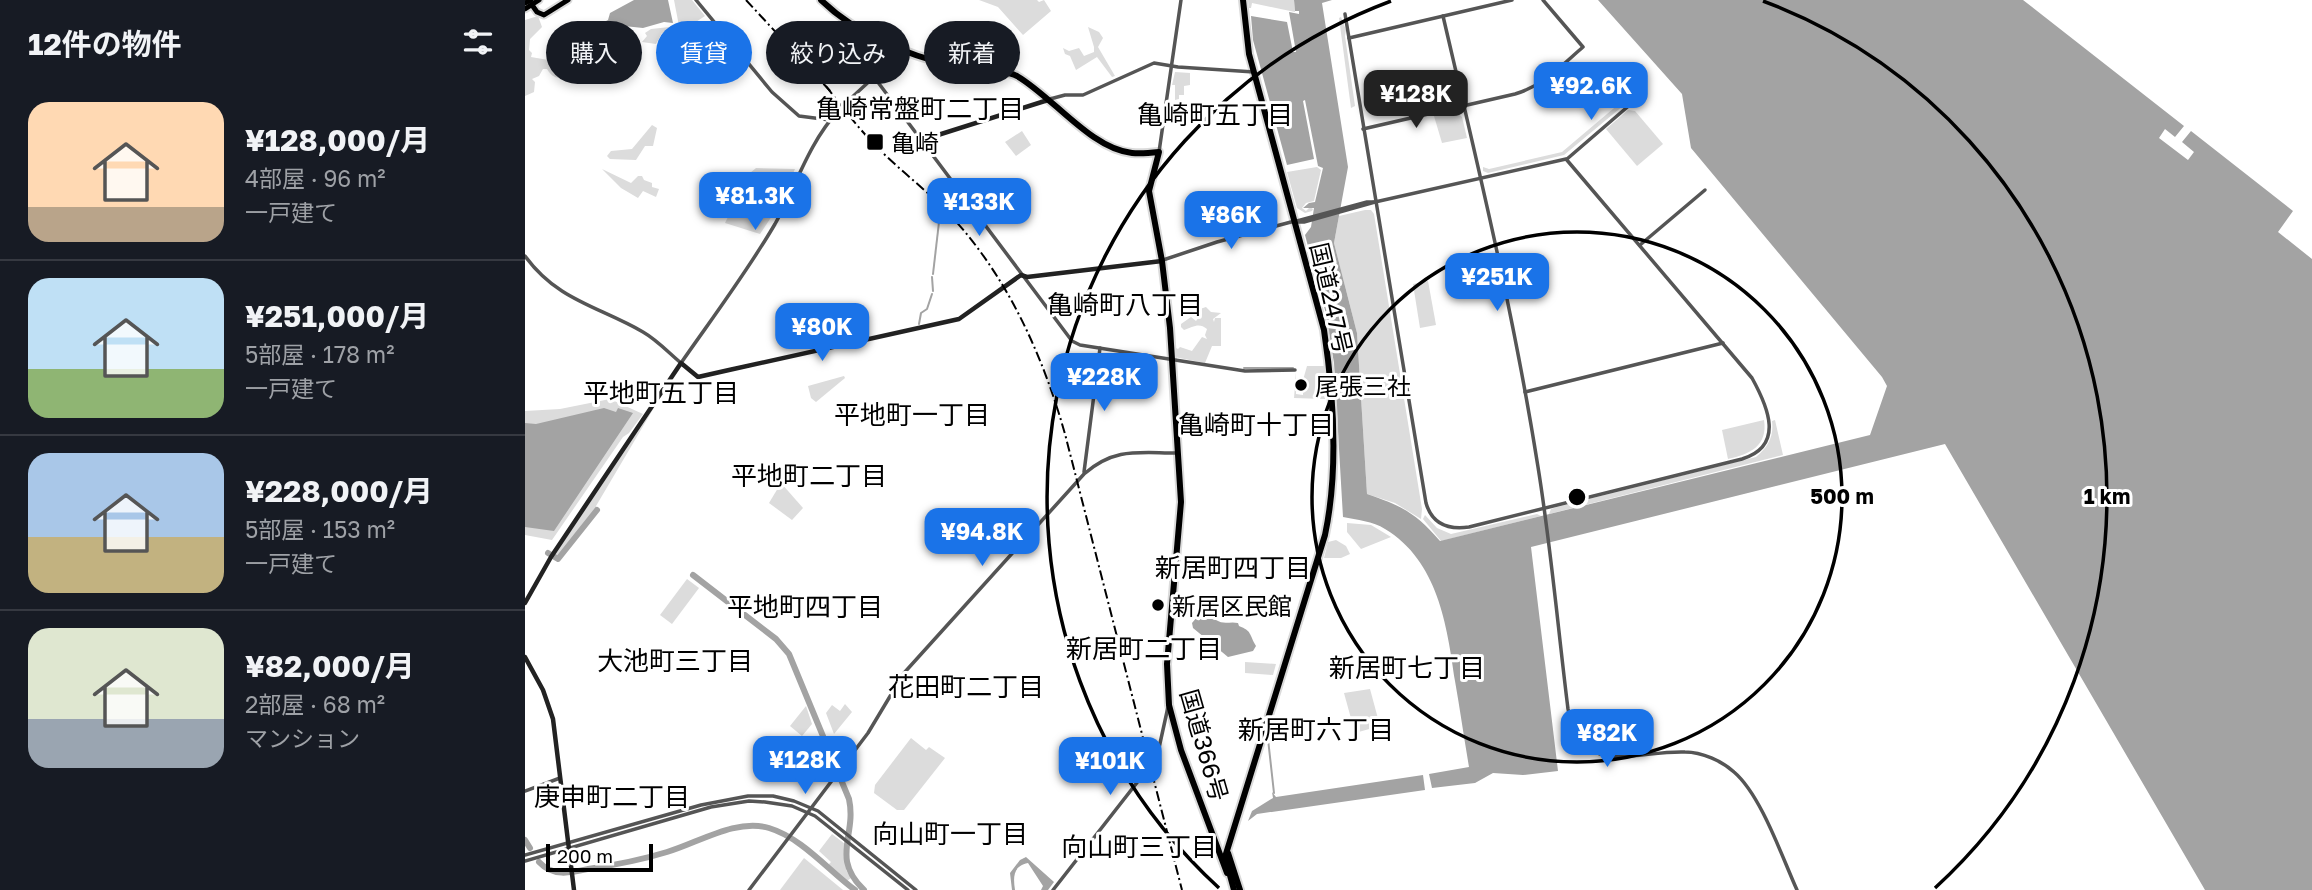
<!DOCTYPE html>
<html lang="ja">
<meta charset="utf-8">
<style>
:root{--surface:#171b24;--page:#242831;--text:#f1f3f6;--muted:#9ea1a6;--line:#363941;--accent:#1a73e8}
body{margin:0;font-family:"Golos Text","Noto Sans JP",sans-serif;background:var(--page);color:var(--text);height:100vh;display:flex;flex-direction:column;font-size:26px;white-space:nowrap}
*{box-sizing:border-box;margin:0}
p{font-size:23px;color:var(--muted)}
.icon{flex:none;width:38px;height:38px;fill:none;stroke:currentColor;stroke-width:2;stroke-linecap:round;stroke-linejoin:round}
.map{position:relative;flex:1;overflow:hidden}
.drawer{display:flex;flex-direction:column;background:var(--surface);width:525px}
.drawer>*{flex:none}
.banner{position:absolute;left:21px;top:21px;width:665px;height:63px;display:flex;gap:14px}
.scale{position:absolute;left:21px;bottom:18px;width:107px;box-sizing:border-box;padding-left:7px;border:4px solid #000;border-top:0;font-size:19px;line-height:24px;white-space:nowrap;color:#000;-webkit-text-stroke:5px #fff;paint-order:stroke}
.price{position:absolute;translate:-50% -60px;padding:0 16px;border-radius:14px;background:var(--accent);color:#fff;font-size:23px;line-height:46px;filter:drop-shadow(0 2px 4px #0008)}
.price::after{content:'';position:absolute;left:50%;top:42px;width:21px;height:16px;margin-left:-10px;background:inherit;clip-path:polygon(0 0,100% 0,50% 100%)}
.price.on{background:#222;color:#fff}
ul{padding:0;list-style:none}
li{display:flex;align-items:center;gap:21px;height:175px;padding:0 28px}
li+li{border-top:2px solid var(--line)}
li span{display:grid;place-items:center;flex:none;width:196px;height:140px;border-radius:21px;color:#555}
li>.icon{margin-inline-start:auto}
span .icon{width:84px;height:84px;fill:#fffc;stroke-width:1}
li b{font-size:30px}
h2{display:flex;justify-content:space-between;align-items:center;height:84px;padding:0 28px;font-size:30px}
.tag{padding:0 24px;border-radius:32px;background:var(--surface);box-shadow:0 4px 10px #0003;font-size:24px;line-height:63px}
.tag.on{background:var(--accent);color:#fff}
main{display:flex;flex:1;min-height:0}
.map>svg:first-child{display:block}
.green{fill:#dcdcdc}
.water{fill:#a3a3a3}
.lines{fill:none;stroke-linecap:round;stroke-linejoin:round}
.stream{stroke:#a3a3a3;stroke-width:2}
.river{stroke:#a3a3a3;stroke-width:6}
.primary-casing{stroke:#dbdbdb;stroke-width:9}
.trunk-casing{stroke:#dbdbdb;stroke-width:10}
.tertiary{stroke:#555;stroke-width:3.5}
.secondary{stroke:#222;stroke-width:4.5}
.primary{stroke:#000;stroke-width:5}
.trunk{stroke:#000;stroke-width:6}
.rail{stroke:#000;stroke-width:2;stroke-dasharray:10 3.5 2 3.5;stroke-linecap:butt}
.tertiary-bridge{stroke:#555;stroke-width:3.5}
.ring{fill:none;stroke:#000;stroke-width:3.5}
.poi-dot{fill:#000;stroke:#fff;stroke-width:2.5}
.labels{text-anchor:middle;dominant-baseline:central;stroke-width:6;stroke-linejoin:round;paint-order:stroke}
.poi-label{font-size:24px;fill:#000;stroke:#fff;text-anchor:start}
.street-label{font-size:24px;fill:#000;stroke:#fff}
.neighbourhood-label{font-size:26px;fill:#000;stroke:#fff}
.centre{fill:#000;stroke:#fff;stroke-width:3.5}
.ring-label{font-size:21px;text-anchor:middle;font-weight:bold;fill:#000;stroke:#fff;stroke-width:6;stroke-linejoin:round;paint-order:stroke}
</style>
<main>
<section class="drawer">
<h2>12件の物件<svg class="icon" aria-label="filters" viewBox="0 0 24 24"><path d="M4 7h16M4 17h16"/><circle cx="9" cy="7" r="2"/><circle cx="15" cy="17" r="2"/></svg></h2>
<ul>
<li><span style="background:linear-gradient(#ffd9b3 75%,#b9a48a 0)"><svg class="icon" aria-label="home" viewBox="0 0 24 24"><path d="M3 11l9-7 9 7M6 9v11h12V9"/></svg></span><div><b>¥128,000/月</b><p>4部屋 · 96 m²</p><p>一戸建て</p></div></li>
<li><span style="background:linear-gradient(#bfe0f5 65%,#8fb573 0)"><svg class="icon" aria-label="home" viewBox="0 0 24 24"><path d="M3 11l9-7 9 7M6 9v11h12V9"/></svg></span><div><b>¥251,000/月</b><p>5部屋 · 178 m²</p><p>一戸建て</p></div></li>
<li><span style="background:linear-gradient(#a9c7e8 60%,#c2b280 0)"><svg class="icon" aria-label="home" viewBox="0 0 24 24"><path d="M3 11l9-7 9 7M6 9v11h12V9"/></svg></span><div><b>¥228,000/月</b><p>5部屋 · 153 m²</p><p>一戸建て</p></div></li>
<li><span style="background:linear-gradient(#dfe7d0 65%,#9aa5b1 0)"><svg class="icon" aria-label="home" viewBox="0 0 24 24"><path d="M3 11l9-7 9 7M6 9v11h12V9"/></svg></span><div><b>¥82,000/月</b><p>2部屋 · 68 m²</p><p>マンション</p></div></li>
</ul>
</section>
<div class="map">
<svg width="1787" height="890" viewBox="0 0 1787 890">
<rect width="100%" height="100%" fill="#fff"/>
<g class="green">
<polygon points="149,0 167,0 180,16 151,35 137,33 131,44 117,42 122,36 120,33 126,29 154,26"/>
<polygon points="454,0 512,0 514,2 519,0 526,11 498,35 473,7"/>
<polygon points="723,0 769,0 770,12 727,3 726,8 724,8"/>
<path d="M13,16L17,27L5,39L4,50L7,53L6,57L52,65L53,67C43,74 32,86 22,69H18L14,76L7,79L10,82L9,92L0,96V20Z"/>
<polygon points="816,17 821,30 820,36 830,106 826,108 814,18"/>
<polygon points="563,27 574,32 578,38 573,47 590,76 587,77 572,57 551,70 545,56 540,54 538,48 544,51 554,48 559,56 569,52 569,47"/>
<polygon points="650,72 665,73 665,85 659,86 659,95 654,95 654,99 650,100 650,85 647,85"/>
<polygon points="1097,96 1099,105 1039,155 963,173 958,171 958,167 964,169 1037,152 1095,103"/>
<polygon points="1103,110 1110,111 1138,144 1112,166 1081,129"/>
<polygon points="930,111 937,117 942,138 917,143 909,116"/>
<polygon points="127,125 132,128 128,146 120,146 111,160 85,159 82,156 86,151 107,149"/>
<polygon points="497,131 506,145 491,156 480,142"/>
<polygon points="792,167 796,170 789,201 781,203 777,208 781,211 785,207 788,209 787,211 780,213 772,208 762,172"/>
<polygon points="231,168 270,169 251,210 235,234 200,223 225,173"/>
<polygon points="77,169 106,183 113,176 117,176 119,180 127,183 127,187 134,189 131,197 118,191 113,198 96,188"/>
<polygon points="840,210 846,210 849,214 897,509 896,519 870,503 842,494 832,333 809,243 814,216"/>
<polygon points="903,281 911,325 895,328 888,284"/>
<path d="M681,307L686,312L696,313L688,319L689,322L690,318H696V346H687L680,363L649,357L647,342H651L649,347L653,349L655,347L667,351L677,337L682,339L680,335L682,329C674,322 668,327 659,330L656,327V324L666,317L671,321L677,313L675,309Z"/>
<polygon points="782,366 799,366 800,399 769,398 771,372 771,394 778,395 778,380"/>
<polygon points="319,376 320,378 291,402 286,398 283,386"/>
<polygon points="85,399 118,414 104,433 98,437 27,540 0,535 0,411 35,409"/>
<polygon points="130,406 71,506 71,509 32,557 29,556"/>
<path d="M1239,420C1243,446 1225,454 1203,459L1197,430Z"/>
<path d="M1250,420L1258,455L1024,514L1026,509L1032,507L1231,457C1243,447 1249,437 1247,421Z"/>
<polygon points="256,483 278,508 267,520 244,503"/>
<polygon points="1012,514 1016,516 916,541 898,519 900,515 912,528 926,534"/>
<polygon points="822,523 846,525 866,537 836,549 822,532"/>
<polygon points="811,540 821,546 825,554 816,558 799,558 803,542"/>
<polygon points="162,579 174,588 147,624 135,615"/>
<polygon points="720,662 751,664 748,675 720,673"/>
<polygon points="845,689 855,726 830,733 819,693"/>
<polygon points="320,704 327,712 309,734 301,713 307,705 315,711"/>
<polygon points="281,706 287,724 277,736 265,726"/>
<polygon points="386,738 401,750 404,747 420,758 379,810 372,810 349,793 350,785"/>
<polygon points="307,834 320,844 321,870 326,878 322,881 303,865 306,862 294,851"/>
<polygon points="279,858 318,890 255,890"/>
</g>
<g class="water">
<polygon points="109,0 143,0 148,23 139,22 118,28 99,26 76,32 73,25 83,20 85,13"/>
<path d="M769,0H807L797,3L823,167L809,243L832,333L842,494C877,506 891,513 915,541L1345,435L1362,386L1357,377L1166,148L1157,94L1073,0H1498L1659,126L1650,137L1640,129L1634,138L1663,160L1669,152L1657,142L1666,131L1768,211L1753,232L1787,259V890H1680L1420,444L1006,547L1033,771L998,775L968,773L950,783L907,788L904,774L944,767C939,738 935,709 930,681C922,625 913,561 860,529C848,521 832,520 818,517L809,363L800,310L780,235L786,227L789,208H778L784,203L790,202L798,168L793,166L780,100L778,101L789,159L762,165L728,40L726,16L762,22L768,52H771L764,12L774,14V11H770Z"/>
<polygon points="79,408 91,412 93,408 108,413 29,531 0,527 0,423 11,424"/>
<path d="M678,610C684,612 686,617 691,620C699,625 705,621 713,623L714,626C727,631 724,634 731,646L728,651L703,657L668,628L667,623Z"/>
<polygon points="898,775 900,790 732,814 723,821 727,811 748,798 747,792 751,797"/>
<path d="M501,857L529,882L523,890H516L518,886L503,863C488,866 488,877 490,890H487L485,873L495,860Z"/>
</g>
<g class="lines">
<g class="stream">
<polyline points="408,274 414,222"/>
<polyline points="407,277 408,291"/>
<polyline points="394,324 396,313 402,309 407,294"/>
<polyline points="719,368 768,368"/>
<polyline points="743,739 749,793"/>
</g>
<g class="river">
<polyline points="23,553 33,559 72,510"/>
<path d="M168,575L251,639L264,654L324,799C332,836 305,857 339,890"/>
<polyline points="0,840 5,848"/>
<path d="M14,862C28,877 45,873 63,869C90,865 116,860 142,852C173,843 211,818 244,828C277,838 303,870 330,890"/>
</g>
<g class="primary-casing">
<g id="primary">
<polyline points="0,3 6,0"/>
<polyline points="7,5 12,12 19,15 43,0"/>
<polyline points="0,9 14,0"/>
</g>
</g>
<g class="trunk-casing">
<g id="trunk">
<path d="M296,0C331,34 381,55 429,66C447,70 476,68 492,76C527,96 566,149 607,153C616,154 625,153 634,152L624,191L637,261L645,328L656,502L642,664L644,705L656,750L702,873"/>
<polyline points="703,853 715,890"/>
<path d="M709,890L700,857L800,535C814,469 809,397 799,330L724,54L718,0"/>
</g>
</g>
<g class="tertiary">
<polyline points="171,0 247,92 274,116 305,120"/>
<path d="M918,16C953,166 989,315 1013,467C1026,547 1033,629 1043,709C1057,780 1110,750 1160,752C1177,752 1197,761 1209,772C1236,795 1257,857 1272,890"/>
<polyline points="824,38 987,0"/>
<polyline points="362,43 345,64 349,77 547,341 555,345 720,371 770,370"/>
<polyline points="525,99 540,95 558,95 629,63 653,67 729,72"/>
<polyline points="324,100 349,77"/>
<path d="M838,129L990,94C1018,86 1037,65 1058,47L1018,0"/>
<polyline points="634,152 656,0"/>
<polyline points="1042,159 1107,103"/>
<polyline points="772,221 842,202 849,202"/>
<polyline points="1115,245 1180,190"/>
<path d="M0,256C33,301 73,306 118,332C132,340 144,353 156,363C188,317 222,272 250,224C271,186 283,144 313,111"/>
<path d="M638,260L692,242L766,222H779L850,202L1041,159L1227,378C1243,407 1260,446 1217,459L944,527C923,530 907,524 901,503L820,14"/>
<polyline points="1000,392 1198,343"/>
<polyline points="559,472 575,348"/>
<polyline points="0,791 35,778"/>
<polyline points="0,855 176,805 223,796 248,796 269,801 293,811 391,890"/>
<polyline points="0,861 186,807 224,801 240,802 267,806 290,816 383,890"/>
<path d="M224,890L343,733L379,673L559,474C590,447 614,453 652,453"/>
<polyline points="528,890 632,757 643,707"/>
</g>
<g class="secondary">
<polyline points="372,148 523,100"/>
<polyline points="0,603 26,557 156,363 173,377 204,370 434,319 496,275 502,277 637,261"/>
<polyline points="0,657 18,690 28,719 49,890"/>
</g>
<use href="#primary" class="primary"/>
<use href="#trunk" class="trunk"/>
<g class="rail">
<polyline points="221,0 307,93"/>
<path d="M301,86C319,110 338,134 360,155C382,176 406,194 427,217C483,278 518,356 540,434L657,890"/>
</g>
<polyline class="tertiary-bridge" points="313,111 324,100"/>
</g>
<g class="ring">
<circle cx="1052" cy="497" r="265"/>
<path d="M694 888A530 530 0 0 1 866 1M1238 1A530 530 0 0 1 1410 888"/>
</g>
<g class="poi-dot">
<rect x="341" y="133" width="18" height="18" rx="3.5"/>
<circle cx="776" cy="385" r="7"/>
<circle cx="633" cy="605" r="7"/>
</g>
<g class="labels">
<g class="poi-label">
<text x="366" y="142">亀崎</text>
<text x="790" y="385">尾張三社</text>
<text x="647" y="605">新居区民館</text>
</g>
<g class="street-label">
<text transform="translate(807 298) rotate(77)">国道247号</text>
<text transform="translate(680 745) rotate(74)">国道366号</text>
</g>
<g class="neighbourhood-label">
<text x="395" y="108">亀崎常盤町二丁目</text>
<text x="690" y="114">亀崎町五丁目</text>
<text x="600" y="304">亀崎町八丁目</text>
<text x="136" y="392">平地町五丁目</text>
<text x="387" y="414">平地町一丁目</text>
<text x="731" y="424">亀崎町十丁目</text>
<text x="284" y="475">平地町二丁目</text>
<text x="708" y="567">新居町四丁目</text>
<text x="280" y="606">平地町四丁目</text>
<text x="619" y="648">新居町二丁目</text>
<text x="150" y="660">大池町三丁目</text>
<text x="882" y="667">新居町七丁目</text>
<text x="441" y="686">花田町二丁目</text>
<text x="791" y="729">新居町六丁目</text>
<text x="87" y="796">庚申町二丁目</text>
<text x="425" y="833">向山町一丁目</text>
<text x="614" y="846">向山町三丁目</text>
</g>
</g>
<circle cx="1052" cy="497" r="10" class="centre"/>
<g class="ring-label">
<text x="1317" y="504">500 m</text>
<text x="1582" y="504">1 km</text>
</g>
</svg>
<div class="scale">200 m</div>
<b class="price" style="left:1066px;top:122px">¥92.6K</b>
<b class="price on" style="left:891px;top:130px">¥128K</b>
<b class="price" style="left:230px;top:232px">¥81.3K</b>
<b class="price" style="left:454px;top:238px">¥133K</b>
<b class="price" style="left:706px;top:251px">¥86K</b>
<b class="price" style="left:972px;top:313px">¥251K</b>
<b class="price" style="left:297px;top:363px">¥80K</b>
<b class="price" style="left:579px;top:413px">¥228K</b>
<b class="price" style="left:457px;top:568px">¥94.8K</b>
<b class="price" style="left:1082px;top:769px">¥82K</b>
<b class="price" style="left:280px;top:796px">¥128K</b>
<b class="price" style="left:585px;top:797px">¥101K</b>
<div class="banner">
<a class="tag">購入</a>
<a class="tag on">賃貸</a>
<a class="tag">絞り込み</a>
<a class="tag">新着</a>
</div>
</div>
</main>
